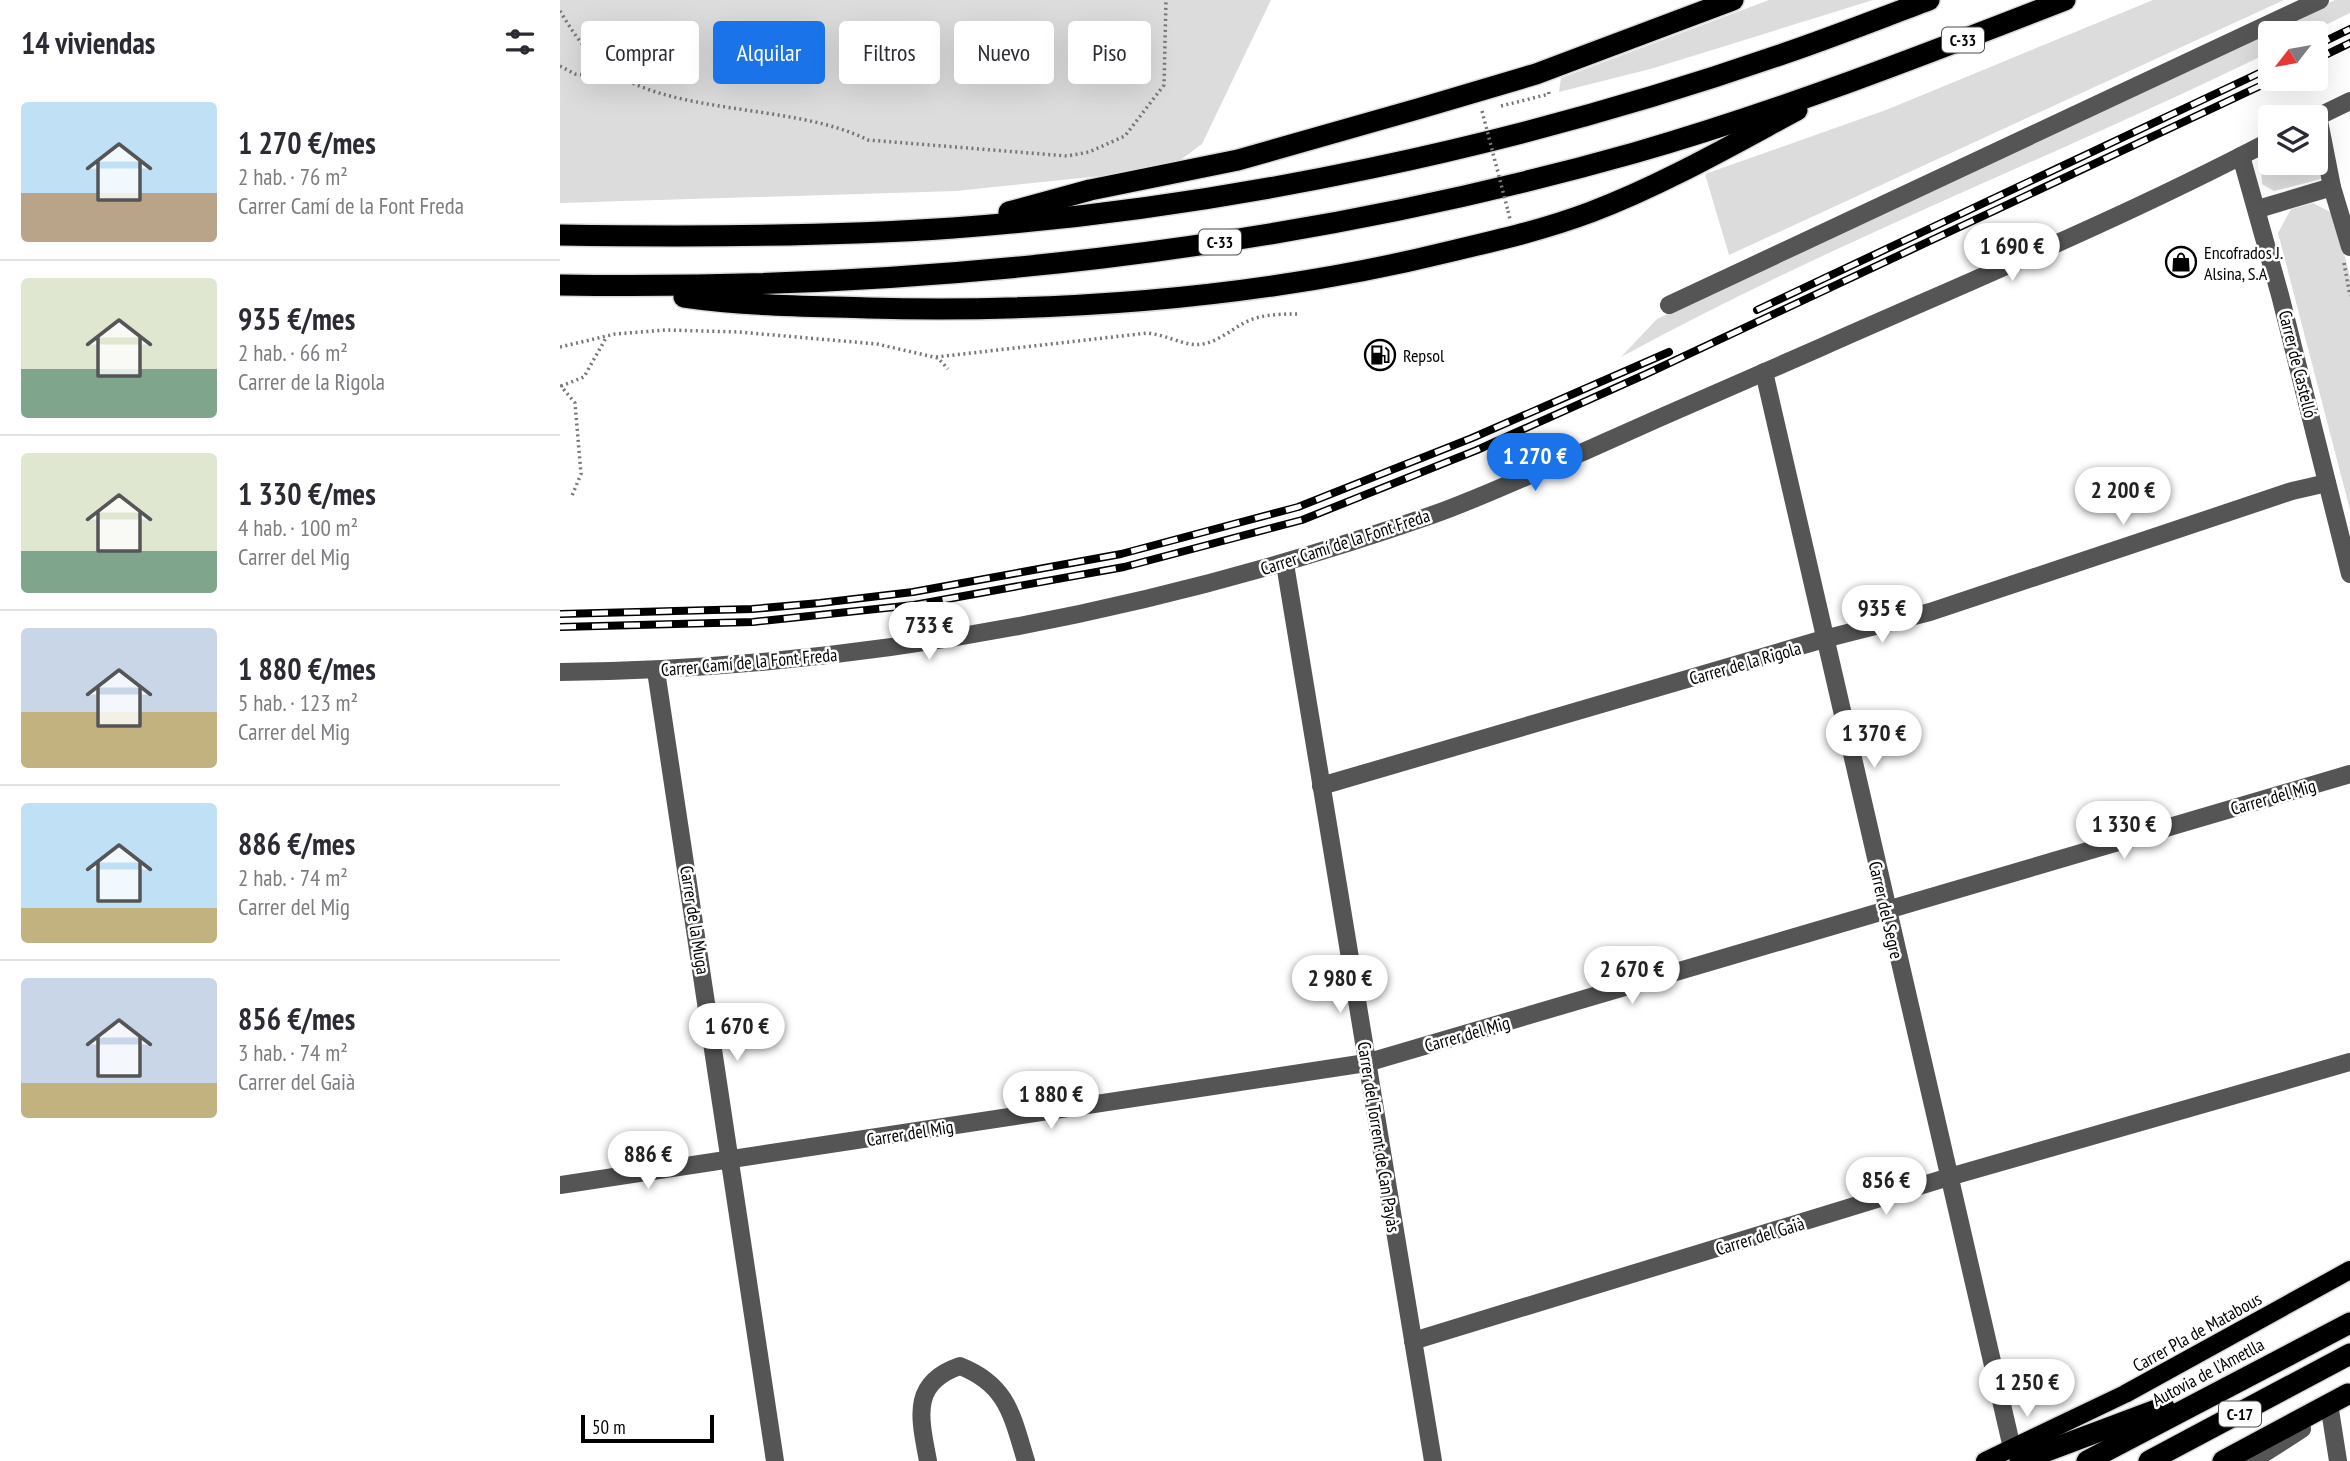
<!DOCTYPE html>
<html lang="es">
<meta charset="utf-8">
<style>
:root{--surface:#fff;--page:#f2f2f3;--text:#2b2b33;--muted:#7c7c81;--line:#e1e1e2;--accent:#1a73e8}
body{margin:0;font-family:"PT Sans Narrow",sans-serif;background:var(--page);color:var(--text);height:100vh;display:flex;flex-direction:column;font-size:26px;white-space:nowrap}
*{box-sizing:border-box;margin:0}
p{font-size:23px;color:var(--muted)}
.icon{flex:none;width:38px;height:38px;fill:none;stroke:currentColor;stroke-width:2;stroke-linecap:round;stroke-linejoin:round}
.map{position:relative;flex:1;overflow:hidden}
.drawer{display:flex;flex-direction:column;background:var(--surface);width:560px}
.drawer>*{flex:none}
.guide{position:absolute;left:21px;top:21px;width:665px;height:63px;display:flex;gap:14px}
.needle{width:46px;rotate:239deg}
.controls{position:absolute;left:1698px;top:21px;display:grid;gap:14px}
.controls a{display:grid;place-items:center;width:70px;height:70px;border-radius:7px;background:var(--surface);box-shadow:0 7px 28px #0002;font-size:35px}
.scale{position:absolute;left:21px;bottom:18px;width:133px;box-sizing:border-box;padding-left:7px;border:4px solid #000;border-top:0;font-size:19px;line-height:24px;white-space:nowrap;color:#000;-webkit-text-stroke:5px #fff;paint-order:stroke}
.price{position:absolute;translate:-50% -60px;padding:0 16px;border-radius:24px;background:#fff;color:#222;font-size:23px;line-height:46px;filter:drop-shadow(0 2px 4px #0008)}
.price::after{content:'';position:absolute;left:50%;top:42px;width:21px;height:16px;margin-left:-10px;background:inherit;clip-path:polygon(0 0,100% 0,50% 100%)}
.price.on{background:var(--accent);color:#fff}
ul{padding:0;list-style:none}
li{display:flex;align-items:center;gap:21px;height:175px;padding:0 21px}
li+li{border-top:2px solid var(--line)}
li span{display:grid;place-items:center;flex:none;width:196px;height:140px;border-radius:7px;color:#555}
li>.icon{margin-inline-start:auto}
span .icon{width:84px;height:84px;fill:#fffc;stroke-width:1}
li b{font-size:30px}
h2{display:flex;justify-content:space-between;align-items:center;height:84px;padding:0 21px;font-size:30px}
.pill{padding:0 24px;border-radius:7px;background:var(--surface);box-shadow:0 7px 28px #0002;font-size:24px;line-height:63px}
.pill.on{background:var(--accent);color:#fff}
main{display:flex;flex:1;min-height:0}
.map>svg:first-child{display:block}
.green{fill:#dcdcdc}
.lines{fill:none;stroke-linecap:round;stroke-linejoin:round}
.major-casing{stroke:#dbdbdb;stroke-width:21}
.highway-casing{stroke:#dbdbdb;stroke-width:24}
.path{stroke:#777;stroke-width:3.5;stroke-dasharray:2 3.5;stroke-linecap:butt}
.minor{stroke:#555;stroke-width:18}
.major{stroke:#000;stroke-width:18}
.highway{stroke:#000;stroke-width:21}
.rail-casing{stroke:#000;stroke-width:8}
.rail{stroke:#fff;stroke-width:5;stroke-dasharray:16;stroke-linecap:butt}
.path-bridge{stroke:#777;stroke-width:3.5;stroke-dasharray:2 3.5;stroke-linecap:butt}
.labels{text-anchor:middle;dominant-baseline:central;stroke-width:5;stroke-linejoin:round;paint-order:stroke}
.shield{fill:#fff;stroke:#4c4c4c;stroke-width:2}
.shield-label{font-size:16px;font-weight:bold;fill:#000}
.poi-label{font-size:18px;fill:#000;stroke:#fff;text-anchor:start}
.street-label{font-size:18px;fill:#000;stroke:#fff}
</style>
<main>
<section class="drawer">
<h2>14 viviendas<svg class="icon" aria-label="filters" viewBox="0 0 24 24"><path d="M4 7h16M4 17h16"/><circle cx="9" cy="7" r="2"/><circle cx="15" cy="17" r="2"/></svg></h2>
<ul>
<li><span style="background:linear-gradient(#bfe0f5 65%,#b9a48a 0)"><svg class="icon" aria-label="home" viewBox="0 0 24 24"><path d="M3 11l9-7 9 7M6 9v11h12V9"/></svg></span><div><b>1 270 €/mes</b><p>2 hab. · 76 m²</p><p>Carrer Camí de la Font Freda</p></div></li>
<li><span style="background:linear-gradient(#dfe7d0 65%,#7fa58c 0)"><svg class="icon" aria-label="home" viewBox="0 0 24 24"><path d="M3 11l9-7 9 7M6 9v11h12V9"/></svg></span><div><b>935 €/mes</b><p>2 hab. · 66 m²</p><p>Carrer de la Rigola</p></div></li>
<li><span style="background:linear-gradient(#dfe7d0 70%,#7fa58c 0)"><svg class="icon" aria-label="home" viewBox="0 0 24 24"><path d="M3 11l9-7 9 7M6 9v11h12V9"/></svg></span><div><b>1 330 €/mes</b><p>4 hab. · 100 m²</p><p>Carrer del Mig</p></div></li>
<li><span style="background:linear-gradient(#c9d6e8 60%,#c2b280 0)"><svg class="icon" aria-label="home" viewBox="0 0 24 24"><path d="M3 11l9-7 9 7M6 9v11h12V9"/></svg></span><div><b>1 880 €/mes</b><p>5 hab. · 123 m²</p><p>Carrer del Mig</p></div></li>
<li><span style="background:linear-gradient(#bfe0f5 75%,#c2b280 0)"><svg class="icon" aria-label="home" viewBox="0 0 24 24"><path d="M3 11l9-7 9 7M6 9v11h12V9"/></svg></span><div><b>886 €/mes</b><p>2 hab. · 74 m²</p><p>Carrer del Mig</p></div></li>
<li><span style="background:linear-gradient(#c9d6e8 75%,#c2b280 0)"><svg class="icon" aria-label="home" viewBox="0 0 24 24"><path d="M3 11l9-7 9 7M6 9v11h12V9"/></svg></span><div><b>856 €/mes</b><p>3 hab. · 74 m²</p><p>Carrer del Gaià</p></div></li>
</ul>
</section>
<div class="map">
<svg width="1790" height="1461" viewBox="0 0 1790 1461">
<rect width="100%" height="100%" fill="#fff"/>
<g class="green">
<polygon points="0,0 711,0 642,144 608,169 396,191 0,203"/>
<polygon points="1209,0 1313,0 1094,68 999,92 1001,78"/>
<polygon points="1593,0 1724,0 1169,255 1145,174 1326,110"/>
<path d="M1775,0H1790V13L1749,33H1710V52C1495,157 1271,242 1061,357L1097,319Z"/>
<polygon points="1755,143 1761,179 1714,191 1702,184 1701,165 1708,155 1710,163 1755,163"/>
<polygon points="1753,203 1774,214 1790,276 1790,510 1718,233 1731,209"/>
</g>
<g class="lines">
<g class="major-casing">
<polyline id="major" points="1425,1461 1565,1394 1790,1270"/>
</g>
<g class="highway-casing">
<g id="highway">
<polyline points="449,212 530,190 678,160 861,108 976,74 1173,0"/>
<path d="M0,235C131,237 263,237 393,228C668,208 957,146 1217,56C1268,39 1318,19 1369,0"/>
<path d="M0,285C361,291 726,251 1074,153C1220,111 1364,55 1505,0"/>
<path d="M124,297C186,306 246,306 308,308C504,313 702,298 892,251C939,240 986,229 1031,212C1102,185 1170,146 1237,110"/>
<polyline points="1460,1461 1604,1407"/>
<polyline points="1527,1461 1790,1323"/>
<polyline points="1589,1461 1790,1354"/>
<polyline points="1663,1461 1788,1394"/>
</g>
</g>
<g class="path">
<path d="M0,11C12,31 25,51 43,65C106,117 232,102 308,140L507,156L529,152L565,136L604,85L606,0"/>
<polyline points="0,66 15,74 65,80"/>
<polyline points="941,106 989,94 988,89"/>
<polyline points="948,211 950,219"/>
<polyline points="1784,263 1790,296"/>
<polyline points="0,347 55,334 106,330 179,332 317,344 378,358 388,369"/>
<path d="M376,357L588,333C604,335 618,342 630,344C654,348 671,328 690,320C706,314 723,314 739,314"/>
<polyline points="0,385 15,403 21,474 11,498"/>
<polyline points="1,386 24,377 47,336"/>
</g>
<g class="minor">
<polyline points="1758,116 1772,187 1790,247"/>
<polyline points="1755,118 1790,101"/>
<polyline points="1681,156 1720,295 1790,574"/>
<polyline points="1698,209 1772,187"/>
<polyline points="1109,305 1760,0"/>
<polyline points="1204,372 1452,1448"/>
<polyline points="725,564 873,1461"/>
<polyline points="96,671 215,1461"/>
<path d="M0,672C298,669 590,613 872,515C923,497 973,473 1023,452C1103,416 1183,381 1264,346C1413,280 1565,217 1710,141"/>
<polyline points="761,786 1264,639 1370,612 1732,491 1767,483"/>
<polyline points="0,1185 806,1063 1790,774"/>
<polyline points="853,1341 1389,1177 1790,1062"/>
<polyline points="1770,1410 1778,1461"/>
<path d="M368,1461C360,1418 350,1383 400,1366C448,1385 452,1416 466,1461"/>
<polyline points="1692,1461 1742,1429"/>
</g>
<use href="#major" class="major"/>
<use href="#highway" class="highway"/>
<g class="rail-casing">
<g id="rail">
<polyline points="1755,46 1790,29"/>
<polyline points="1755,60 1790,43"/>
<polyline points="1197,310 1710,68"/>
<polyline points="0,614 192,609 260,603 353,592 561,554 738,507 912,438 1109,352"/>
<polyline points="0,627 193,622 354,605 564,567 742,520 917,450 1084,375 1715,79"/>
</g>
</g>
<use href="#rail" class="rail"/>
<polyline class="path-bridge" points="922,111 948,211"/>
</g>
<defs>
<g id="shop-ring" transform="scale(1.575)"><circle r="9.5" fill="#fff" stroke="#000" stroke-width="1.5"/><path d="M-5-2.5h2.3a2.7 3.5 0 0 1 5.4 0H5L5.5 6h-11ZM-1.5-2.5h3a1.5 2.3 0 0 0-3 0Z" fill="#000"/></g>
<g id="fuel-ring" transform="scale(1.575)"><circle r="9.5" fill="#fff" stroke="#000" stroke-width="1.5"/><path d="M-5.5-6h7V0h2V4h1.3V-2.5L3-4.5l.8-.8L6-3V5H2.5V1h-1V6h-7ZM-4.2-4.7v3.2H.2V-4.7Z" fill="#000"/></g>
</defs>
<g fill-rule="evenodd">
<use href="#shop-ring" x="1621" y="262"/>
<use href="#fuel-ring" x="820" y="355"/>
</g>
<g class="labels">
<g class="shield">
<rect x="1382" y="27.5" width="42" height="25" rx="5"/>
<rect x="639" y="229.5" width="42" height="25" rx="5"/>
<rect x="1659" y="1401.5" width="42" height="25" rx="5"/>
</g>
<g class="shield-label">
<text x="1403" y="40">C-33</text>
<text x="660" y="242">C-33</text>
<text x="1680" y="1414">C-17</text>
</g>
<g class="poi-label">
<text x="1644" y="252">Encofrados J.<tspan x="1644" dy="21">Alsina, S.A</tspan></text>
<text x="843" y="355">Repsol</text>
</g>
<g class="street-label">
<text transform="translate(1738 364) rotate(76)">Carrer de Castelló</text>
<text transform="translate(785 542) rotate(-18)">Carrer Camí de la Font Freda</text>
<text transform="translate(189 662) rotate(-5)">Carrer Camí de la Font Freda</text>
<text transform="translate(1185 663) rotate(-16)">Carrer de la Rigola</text>
<text transform="translate(1713 797) rotate(-16)">Carrer del Mig</text>
<text transform="translate(1326 910) rotate(77)">Carrer del Segre</text>
<text transform="translate(135 920) rotate(81)">Carrer de la Muga</text>
<text transform="translate(907 1034) rotate(-16)">Carrer del Mig</text>
<text transform="translate(350 1133) rotate(-9)">Carrer del Mig</text>
<text transform="translate(819 1137) rotate(81)">Carrer del Torrent de Can Payàs</text>
<text transform="translate(1200 1236) rotate(-17)">Carrer del Gaià</text>
<text transform="translate(1637 1332) rotate(-29)">Carrer Pla de Matabous</text>
<text transform="translate(1648 1372) rotate(-28)">Autovia de l'Ametlla</text>
</g>
</g>
</svg>
<div class="controls">
<a><svg class="needle" viewBox="-14 -14 28 28"><path d="M0-13l5 13h-10z" fill="#e53935"/><path d="M0 13l5-13h-10z" fill="#7c7c81"/></svg></a>
<a><svg class="icon" aria-label="layers" viewBox="0 0 24 24"><path d="M12 4l9 5-9 5-9-5zM3 14l9 5 9-5"/></svg></a>
</div>
<div class="scale">50 m</div>
<b class="price" style="left:1452px;top:283px">1 690 €</b>
<b class="price on" style="left:975px;top:493px">1 270 €</b>
<b class="price" style="left:1563px;top:527px">2 200 €</b>
<b class="price" style="left:1322px;top:645px">935 €</b>
<b class="price" style="left:369px;top:662px">733 €</b>
<b class="price" style="left:1314px;top:770px">1 370 €</b>
<b class="price" style="left:1564px;top:861px">1 330 €</b>
<b class="price" style="left:1072px;top:1006px">2 670 €</b>
<b class="price" style="left:780px;top:1015px">2 980 €</b>
<b class="price" style="left:177px;top:1063px">1 670 €</b>
<b class="price" style="left:491px;top:1131px">1 880 €</b>
<b class="price" style="left:88px;top:1191px">886 €</b>
<b class="price" style="left:1326px;top:1217px">856 €</b>
<b class="price" style="left:1467px;top:1419px">1 250 €</b>
<div class="guide">
<a class="pill">Comprar</a>
<a class="pill on">Alquilar</a>
<a class="pill">Filtros</a>
<a class="pill">Nuevo</a>
<a class="pill">Piso</a>
</div>
</div>
</main>
